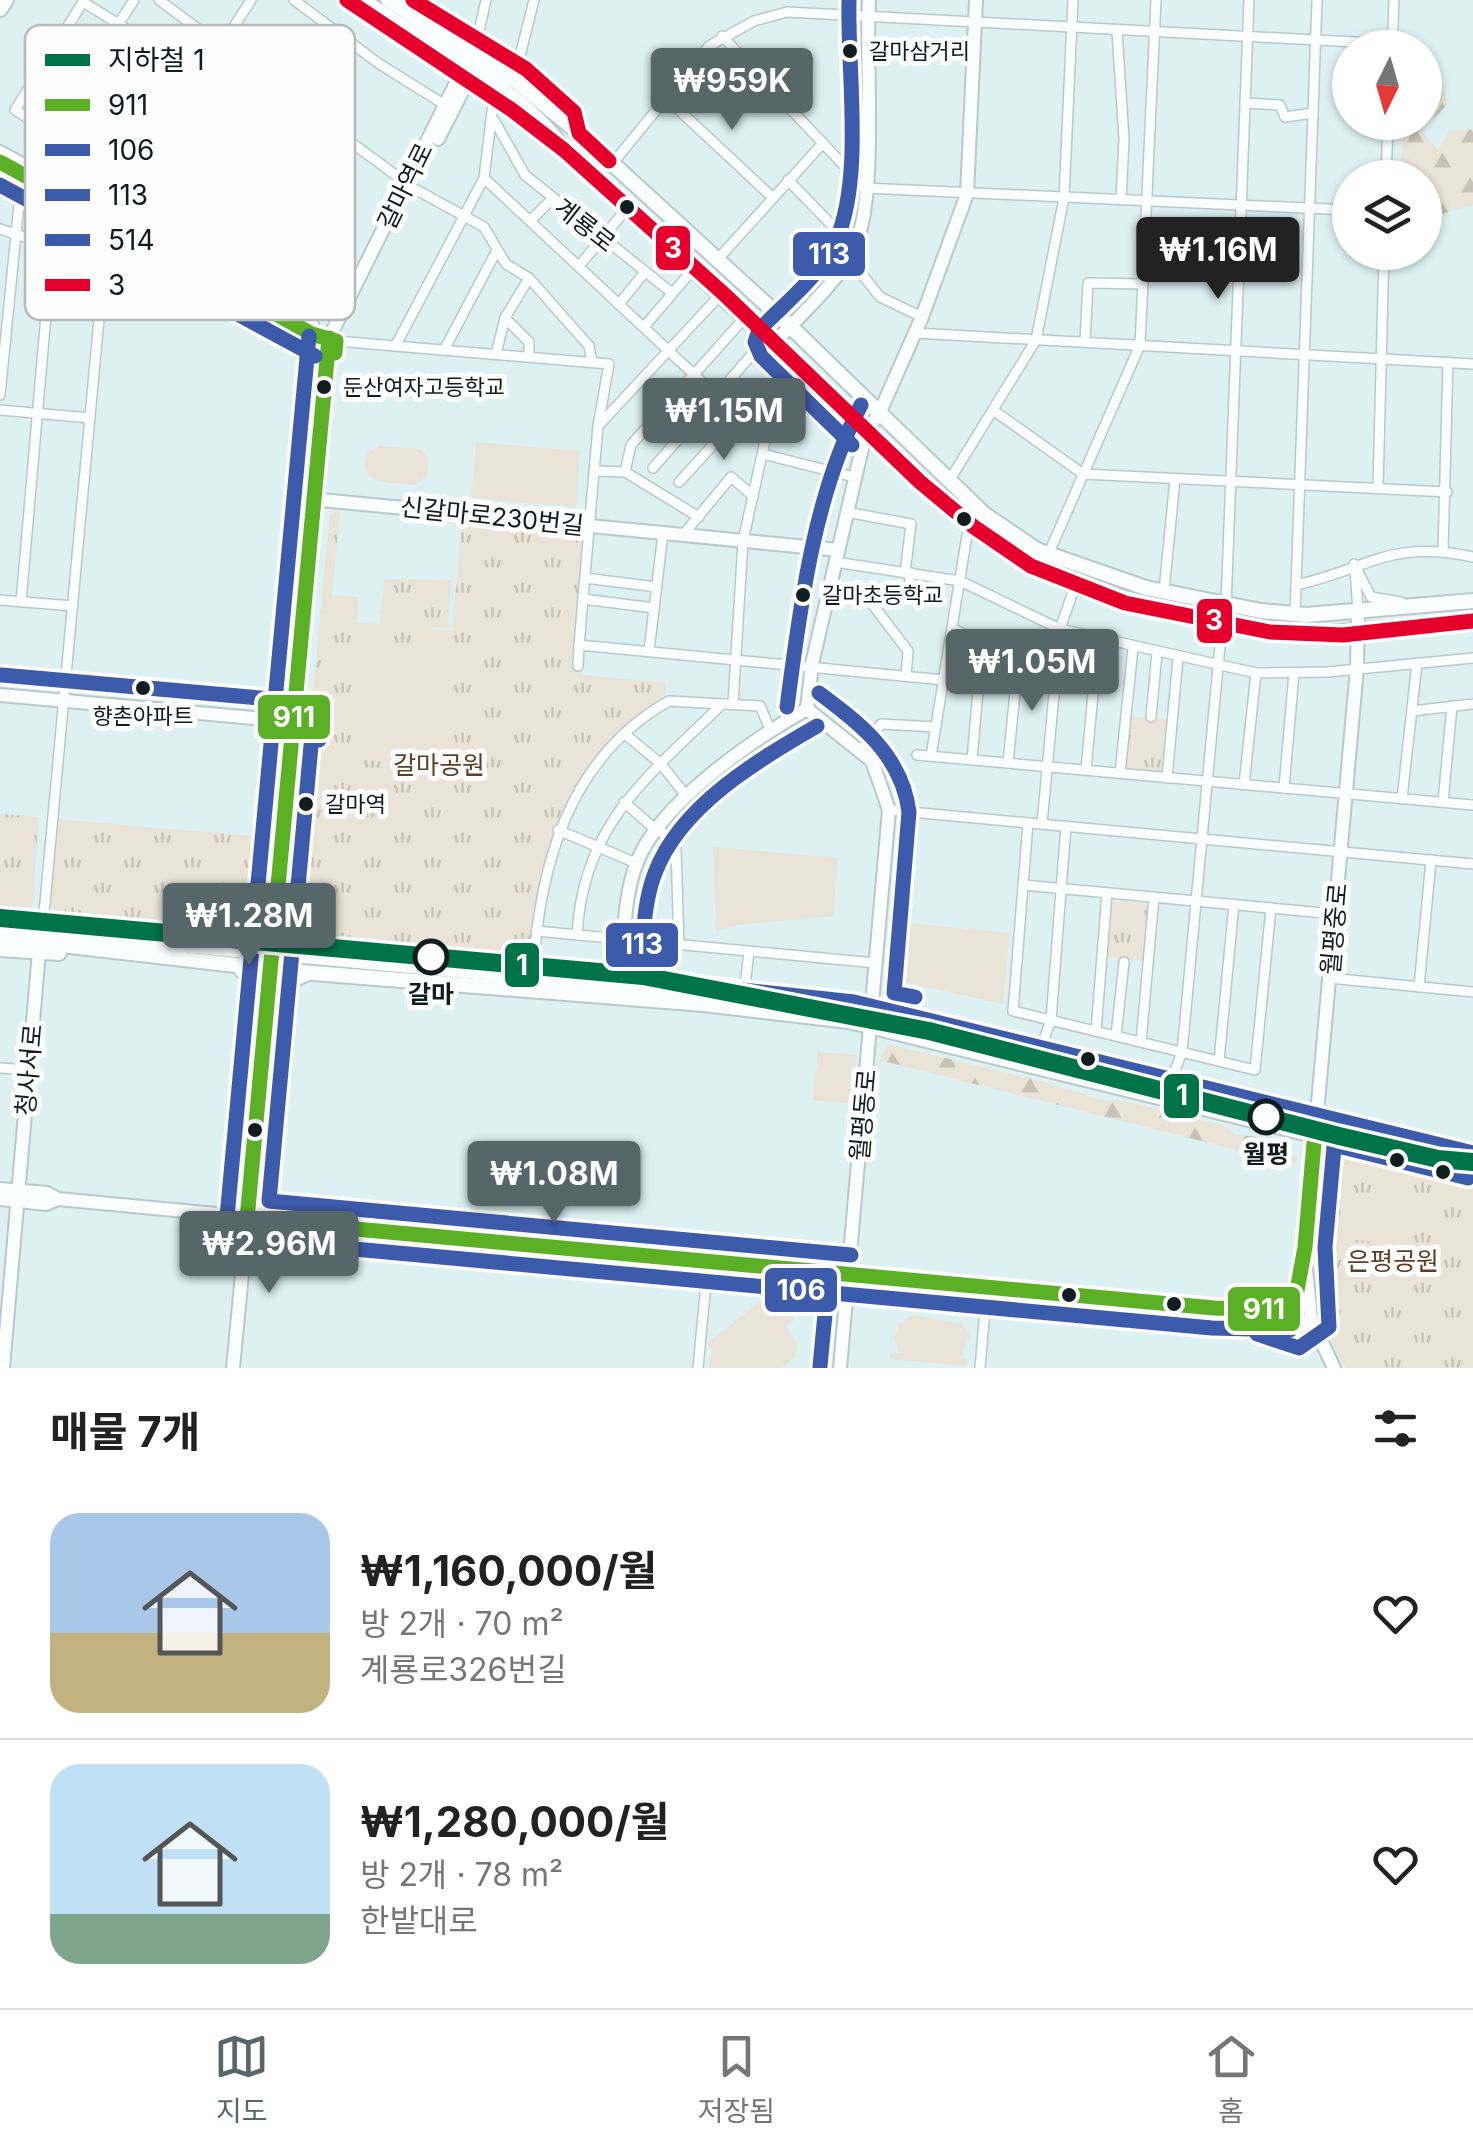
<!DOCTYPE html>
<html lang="ko">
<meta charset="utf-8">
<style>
:root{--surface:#fff;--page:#f2f2f2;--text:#222;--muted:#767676;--line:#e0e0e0;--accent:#576769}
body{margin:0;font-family:Inter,"Noto Sans KR",sans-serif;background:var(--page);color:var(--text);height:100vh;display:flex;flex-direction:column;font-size:38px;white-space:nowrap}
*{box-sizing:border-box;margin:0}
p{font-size:32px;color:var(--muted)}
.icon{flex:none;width:55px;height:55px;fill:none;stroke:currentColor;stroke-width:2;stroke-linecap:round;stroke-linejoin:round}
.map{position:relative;height:1368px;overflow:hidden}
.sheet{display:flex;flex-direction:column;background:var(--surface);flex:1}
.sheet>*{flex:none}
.needle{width:65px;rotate:185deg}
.fabs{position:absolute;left:1332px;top:30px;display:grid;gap:20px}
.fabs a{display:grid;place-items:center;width:110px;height:110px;border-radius:50%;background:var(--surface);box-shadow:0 2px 8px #0004;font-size:50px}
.price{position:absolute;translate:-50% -85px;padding:0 22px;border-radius:10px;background:var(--accent);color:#fff;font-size:32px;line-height:65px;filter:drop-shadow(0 2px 5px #0008)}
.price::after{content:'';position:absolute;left:50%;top:60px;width:30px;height:22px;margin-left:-15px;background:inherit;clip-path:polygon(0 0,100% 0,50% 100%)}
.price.selected{background:#222;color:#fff}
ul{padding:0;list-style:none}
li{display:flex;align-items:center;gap:30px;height:250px;padding:0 50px}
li+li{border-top:2px solid var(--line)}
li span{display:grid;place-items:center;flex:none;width:280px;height:200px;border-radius:30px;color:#555}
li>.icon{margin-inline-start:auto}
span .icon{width:120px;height:120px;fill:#fffc;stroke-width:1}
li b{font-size:42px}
h2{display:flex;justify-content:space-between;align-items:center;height:120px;padding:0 50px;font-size:42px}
.dock{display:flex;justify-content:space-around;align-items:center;height:140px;border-top:2px solid var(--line);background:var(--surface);font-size:28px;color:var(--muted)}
.dock a{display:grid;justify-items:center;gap:5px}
.dock .selected{color:var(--accent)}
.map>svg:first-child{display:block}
.grass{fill:url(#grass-tufts)}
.forest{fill:url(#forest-firs)}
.garden{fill:#eae3d7}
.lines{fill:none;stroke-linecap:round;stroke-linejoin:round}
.street-casing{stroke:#b9c9cb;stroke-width:12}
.secondary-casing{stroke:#b9c9cb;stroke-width:16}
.primary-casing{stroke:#b9c9cb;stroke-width:18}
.street{stroke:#fafdfd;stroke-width:9}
.secondary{stroke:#fafdfd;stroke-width:12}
.primary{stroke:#fafdfd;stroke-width:14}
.bus-1-casing{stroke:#fdfdfd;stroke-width:22}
.bus-2-casing{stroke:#fdfdfd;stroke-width:22}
.bus-3-casing{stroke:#fdfdfd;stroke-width:22}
.bus-4-casing{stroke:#fdfdfd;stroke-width:22}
.bus-5-casing{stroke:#fdfdfd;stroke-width:22}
.bus-1{stroke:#5bb025;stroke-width:15}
.bus-2{stroke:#3d5bab;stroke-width:15}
.bus-3{stroke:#3d5bab;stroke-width:15}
.bus-4{stroke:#3d5bab;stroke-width:15}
.bus-5{stroke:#e4002b;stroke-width:15}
.metro-1-casing{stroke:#fdfdfd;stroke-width:25}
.metro-1{stroke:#007448;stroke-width:18}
.bus-dot{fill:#0f1d1f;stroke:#fdfdfd;stroke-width:4}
.stop-dot{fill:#fdfdfd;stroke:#0f1d1f;stroke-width:5}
.labels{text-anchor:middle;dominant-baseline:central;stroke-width:10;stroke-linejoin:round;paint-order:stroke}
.bus-label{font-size:22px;fill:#0f1d1f;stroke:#fdfdfd;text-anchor:start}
.street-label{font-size:25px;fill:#0f1d1f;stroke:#fdfdfd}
.park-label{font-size:25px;fill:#5f3f21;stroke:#fdfdfd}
.stop-label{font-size:25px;font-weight:bold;fill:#0f1d1f;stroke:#fdfdfd}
.key{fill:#fdfdfd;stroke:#b6baba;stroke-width:2.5}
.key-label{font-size:28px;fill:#0f1d1f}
.line-badge{stroke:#fdfdfd;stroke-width:4}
.badge-label{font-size:28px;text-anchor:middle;font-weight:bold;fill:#fff}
</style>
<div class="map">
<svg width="1473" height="1368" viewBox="0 0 1473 1368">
<defs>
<pattern id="grass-tufts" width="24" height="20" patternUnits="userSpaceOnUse" patternTransform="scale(2.5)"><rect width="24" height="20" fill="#eae3d7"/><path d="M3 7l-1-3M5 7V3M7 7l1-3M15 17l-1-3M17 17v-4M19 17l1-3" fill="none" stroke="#c8c2b8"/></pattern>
<pattern id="forest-firs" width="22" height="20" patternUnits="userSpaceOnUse" patternTransform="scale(2.5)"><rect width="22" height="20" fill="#eae3d7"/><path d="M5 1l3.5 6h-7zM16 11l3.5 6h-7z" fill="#c8c2b8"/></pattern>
</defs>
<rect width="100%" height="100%" fill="#ddf1f3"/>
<g class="grass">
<path d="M340,509L332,595L359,597L357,623L379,624L385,579L451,580L448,628L416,627L452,631L462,521L576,532L584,535L575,669L583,675L666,683V693C566,775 539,834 529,962L309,942L290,931L330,514Z"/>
<polygon points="1128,716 1171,720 1166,774 1122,770"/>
<polygon points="0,814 39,817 32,906 19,914 0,912"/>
<polygon points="57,819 274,838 264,929 251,934 57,913 50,905"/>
<polygon points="1112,902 1144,903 1149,909 1145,961 1105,957"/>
<path d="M1337,1153L1473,1188V1368H1346C1304,1304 1317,1235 1323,1163Z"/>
</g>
<g class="forest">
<polygon points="1438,64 1447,105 1421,131 1438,150 1449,131 1473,129 1473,205 1425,219 1425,178 1401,177 1403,123 1425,122 1425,79"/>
<polygon points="888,1044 1037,1080 1102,1100 1124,1101 1223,1125 1236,1135 1262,1137 1261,1146 1266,1147 1269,1139 1285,1143 1283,1152 1297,1156 1297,1165 879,1060"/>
</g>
<g class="garden">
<polygon points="476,442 580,451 576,507 471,498"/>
<path d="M380,446L420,449L428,458V475L415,485C393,483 352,485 369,451Z"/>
<polygon points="364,645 448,653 438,767 353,759"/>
<polygon points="713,847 838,858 833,916 736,925 716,931"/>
<polygon points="899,922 1010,933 1003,1004 894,980"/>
<polygon points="818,1052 857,1055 852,1104 813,1100"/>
<polygon points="1344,1196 1402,1200 1398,1243 1340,1239"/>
<polygon points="771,1293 776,1298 768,1305 777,1300 794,1320 786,1327 797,1342 795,1357 782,1368 709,1368 712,1349 707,1343"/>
<polygon points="912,1315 962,1324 970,1337 960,1358 967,1359 966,1366 890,1359 890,1353 900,1353 894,1339 899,1324"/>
</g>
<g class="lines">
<g class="street-casing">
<g id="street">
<polyline points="159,0 413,188 484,227 506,264 529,278 589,346 592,362"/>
<polyline points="294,0 378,63 445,105"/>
<polygon points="83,2 154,46 85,154 15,110"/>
<polyline points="1117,31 1124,139 1121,200"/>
<polyline points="722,36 865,188 1350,210"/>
<polyline points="477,40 486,0"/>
<polyline points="1392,48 1394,0"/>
<polyline points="518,64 534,0"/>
<polyline points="666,98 772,197"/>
<polyline points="1245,103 1280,105 1285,117 1313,113"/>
<polyline points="494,120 525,175 672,293"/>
<polyline points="612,164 709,46 754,21 787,12 1392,44"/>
<polyline points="26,166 134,0"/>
<polyline points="484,178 765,441"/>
<polyline points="1386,178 1388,122"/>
<polyline points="788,180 854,248"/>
<polyline points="530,221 551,200"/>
<polyline points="0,229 52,246 21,602"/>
<polyline points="1145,247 1240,252"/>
<polyline points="849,258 880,297 922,317"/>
<polyline points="718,259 823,143"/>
<polyline points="579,266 628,207"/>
<polyline points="244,287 343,136"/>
<polyline points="619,304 645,272"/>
<polyline points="505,318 529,342 529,357"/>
<polyline points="644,327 694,268"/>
<polyline points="915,333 1473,364"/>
<polyline points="336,341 609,364 598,426 579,645 944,680"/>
<polyline points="1085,342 1088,283 1143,284"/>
<polyline points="396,345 484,178 494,95"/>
<polyline points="444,350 496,252"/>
<polyline points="496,354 505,318 529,278"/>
<polyline points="0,395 22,174"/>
<polyline points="0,410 90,418"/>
<polyline points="993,410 1083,474 1447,492"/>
<polyline points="600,424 722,293"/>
<polyline points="763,454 854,477"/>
<polyline points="653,468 768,336"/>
<polyline points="595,471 625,472 699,517"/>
<polyline points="625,472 631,445 739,324"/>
<polyline points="949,481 1036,340 1064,198 1073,0"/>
<polyline points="679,482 792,359"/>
<polyline points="1378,488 1384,252"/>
<polyline points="846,512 911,524 905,573"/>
<polyline points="683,535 731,477 753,496"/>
<polyline points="1443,551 1448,362"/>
<polyline points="1048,555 1140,345 1156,0"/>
<polyline points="835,562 960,581 1060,629 1256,673 1328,672 1473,658"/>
<polyline points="1354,564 1371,597 1401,602"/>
<polyline points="1355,569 1358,611"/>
<polyline points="585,578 657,587"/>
<polyline points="830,585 863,592 908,651 906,676"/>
<path d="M1296,585C1370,569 1388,539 1473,557"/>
<polyline points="1164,591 1175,479"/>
<polyline points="907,596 911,573"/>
<polyline points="583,599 654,608"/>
<polyline points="0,600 73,606"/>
<polyline points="1226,606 1249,0"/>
<polyline points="1295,614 1317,0"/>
<polyline points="952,628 1018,662 1056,675"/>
<polyline points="649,651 663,533"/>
<polyline points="578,666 579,645"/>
<polyline points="733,704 743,541 765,441 820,386"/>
<polyline points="1412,711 1473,704"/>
<polyline points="1151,717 1157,653"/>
<polyline points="626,735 661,764 687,797"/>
<polyline points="861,750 881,724 936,727"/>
<polyline points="917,755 1473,805"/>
<polyline points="931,756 969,523"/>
<polyline points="972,760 982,644"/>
<polyline points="1008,763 1018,662"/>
<polyline points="1086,770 1098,639"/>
<polyline points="1120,773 1133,648"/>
<polyline points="1167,778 1178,658"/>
<polyline points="1244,785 1256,673"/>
<polyline points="1284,788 1294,673"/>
<polyline points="1402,799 1417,663"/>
<polyline points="624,802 656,830"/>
<polyline points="1443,802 1452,706"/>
<polyline points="889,810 1473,864"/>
<polyline points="1028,823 1013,1011 1255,1070 1271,908"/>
<polyline points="1042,824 1060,629 1075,586"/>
<polyline points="658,828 676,848 679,945"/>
<polyline points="558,830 636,863"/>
<polyline points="1023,885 1335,914"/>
<polyline points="43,924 108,222 251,0"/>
<polyline points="536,931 876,963"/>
<path d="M577,935C583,823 648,777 722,704"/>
<path d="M533,974C539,867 568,758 669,701L760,706L770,729"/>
<polyline points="1329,978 1473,992"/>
<polyline points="1419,987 1431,860"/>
<polyline points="744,994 749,952"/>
<polyline points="1096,1031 1107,893"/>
<polyline points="1116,1036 1124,962"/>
<polyline points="1141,1042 1154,897"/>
<polyline points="1039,1053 1051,1020 1066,826"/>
<polyline points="1219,1061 1234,904"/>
<polyline points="0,1068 29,1070"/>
<polyline points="1169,1086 1182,1052 1222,624"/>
<polyline points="698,1368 708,1262"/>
<polyline points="980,1368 987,1287"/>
</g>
</g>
<g class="secondary-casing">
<g id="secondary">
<polyline points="438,139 468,80"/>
<polyline points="0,152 75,193"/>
<polyline points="0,162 312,334 334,340"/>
<polyline points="119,218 312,324"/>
<path d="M775,342C798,318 842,277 855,247C878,193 865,64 869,0"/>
<polyline points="321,500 838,550"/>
<polyline points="0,695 298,722"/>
<polyline points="807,709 812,664 866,431 879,414 922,317 967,194 976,0"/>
<polyline points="807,709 872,761 889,810 840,1368"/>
<polyline points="271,962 329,338 460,75"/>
<path d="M617,991C626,949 621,902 637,862C660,803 753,739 807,709"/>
<polyline points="0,1189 47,1193 58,1199 1214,1308 1291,1310 1305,1247 1357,668 1358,611"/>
<polyline points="0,1199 46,1204 58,1199"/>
<polyline points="1306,1269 1311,1319 1334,1368"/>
<polyline points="1266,1315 1297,1328 1311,1319"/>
<polyline points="3,1368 39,952"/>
<polyline points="233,1368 270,982"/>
</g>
</g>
<g class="primary-casing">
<g id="primary">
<polyline points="347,0 439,63"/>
<path d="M363,0C428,47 515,82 563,148L866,431L969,523L1031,566L1075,586L1258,630L1305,635L1473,621"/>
<polyline points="388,0 517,82 579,133 790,326 984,514 1037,550 1146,588 1261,611 1306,615 1473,601"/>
<path d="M413,0C460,35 564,73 579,132"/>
<polyline points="0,9 6,0"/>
<polyline points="282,925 293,942 311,949"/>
<polyline points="0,928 873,1009 1473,1159"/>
<polyline points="0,938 288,971 703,1004 849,1021 1473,1174"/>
<polyline points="237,945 262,937 275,924"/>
<polyline points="0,949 59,953"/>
<polyline points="242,971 263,981 269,991"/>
<polyline points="276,996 280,985 306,974"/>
</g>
</g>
<use href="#street" class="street"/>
<use href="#secondary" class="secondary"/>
<use href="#primary" class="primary"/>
<g class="bus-1-casing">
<g id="bus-1">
<polyline points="0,162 312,334 336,341 335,353"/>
<polyline points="329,338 247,1219 1214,1308 1284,1310 1294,1307 1305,1247 1316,1120 1473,1159"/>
</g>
</g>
<g class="bus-2-casing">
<g id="bus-2">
<polyline points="0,185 315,356"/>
<polyline points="309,336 227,1217 233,1233 245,1239 1212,1328 1290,1330"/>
<polyline points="1334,1145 1468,1178"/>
<polyline points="1257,1334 1299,1348 1329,1327 1325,1247 1335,1136"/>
</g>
</g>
<g class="bus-3-casing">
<g id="bus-3">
<path d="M849,0C847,70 864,177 836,241C821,275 785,303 759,330L755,342L761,356L852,445"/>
<path d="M819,693C861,724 902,756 909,812L894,993L915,997"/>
<path d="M787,707C800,607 814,494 861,405"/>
<path d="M817,726C758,760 680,806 655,873C642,906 644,945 639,979L854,1002L1473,1153"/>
</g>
</g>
<g class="bus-4-casing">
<g id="bus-4">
<polyline points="2,675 305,702 320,715 319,740"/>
<polyline points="313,724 269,1201 851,1255"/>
<polyline points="820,1366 829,1273"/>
</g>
</g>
<g class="bus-5-casing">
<g id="bus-5">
<polyline points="347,0 512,110 564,150 725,295 920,482 974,527 1031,566 1125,603 1270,632 1343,635 1473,621"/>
<polyline points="413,0 526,69 574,112 579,133 609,161"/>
</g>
</g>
<use href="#bus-1" class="bus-1"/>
<use href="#bus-2" class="bus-2"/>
<use href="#bus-3" class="bus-3"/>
<use href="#bus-4" class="bus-4"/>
<use href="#bus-5" class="bus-5"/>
<g class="metro-1-casing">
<polyline id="metro-1" points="0,918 643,976 929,1031 1339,1136 1438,1159 1473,1162"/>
</g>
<use href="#metro-1" class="metro-1"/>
</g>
<g class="bus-dot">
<circle cx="850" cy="51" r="9"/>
<circle cx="627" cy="207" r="9"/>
<circle cx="324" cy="387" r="9"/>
<circle cx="964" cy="519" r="9"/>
<circle cx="803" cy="595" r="9"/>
<circle cx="143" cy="688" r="9"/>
<circle cx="306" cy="804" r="9"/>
<circle cx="1088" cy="1059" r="9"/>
<circle cx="255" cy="1130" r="9"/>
<circle cx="1397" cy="1160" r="9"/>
<circle cx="1443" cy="1172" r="9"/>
<circle cx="1069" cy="1295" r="9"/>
<circle cx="1174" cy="1304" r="9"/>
</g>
<g class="stop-dot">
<circle cx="431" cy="957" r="16"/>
<circle cx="1266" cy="1117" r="16"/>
</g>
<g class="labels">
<g class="bus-label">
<text x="869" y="51">갈마삼거리</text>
<text x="343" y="387">둔산여자고등학교</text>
<text x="822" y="595">갈마초등학교</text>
<text x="143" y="716" text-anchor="middle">향촌아파트</text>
<text x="325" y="804">갈마역</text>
</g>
<g class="street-label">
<text transform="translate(405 186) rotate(-64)">갈마역로</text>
<text transform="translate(585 225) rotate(38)">계룡로</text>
<text transform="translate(492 516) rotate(6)">신갈마로230번길</text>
<text transform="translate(1334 929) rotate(-85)">월평중로</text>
<text transform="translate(29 1070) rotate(-85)">청사서로</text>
<text transform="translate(863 1115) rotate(-85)">월평동로</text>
</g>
<g class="park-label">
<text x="439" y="765">갈마공원</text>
<text x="1393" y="1261">은평공원</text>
</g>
<g class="stop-label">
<text x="431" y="994">갈마</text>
<text x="1266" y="1154">월평</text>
</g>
</g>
<rect x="25" y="25" width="330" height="295" rx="15" class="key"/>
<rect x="45" y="54" width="45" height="12" fill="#007448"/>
<rect x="45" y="99" width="45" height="12" fill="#5bb025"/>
<rect x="45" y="144" width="45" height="12" fill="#3d5bab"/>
<rect x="45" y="189" width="45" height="12" fill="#3d5bab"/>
<rect x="45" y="234" width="45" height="12" fill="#3d5bab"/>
<rect x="45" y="279" width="45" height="12" fill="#e4002b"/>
<g class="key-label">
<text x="108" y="70">지하철 1</text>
<text x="108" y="115">911</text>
<text x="108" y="160">106</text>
<text x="108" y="205">113</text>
<text x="108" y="250">514</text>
<text x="108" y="295">3</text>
</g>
<g class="line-badge">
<rect x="654" y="224" width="38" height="48" rx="10" fill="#e4002b"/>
<rect x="791" y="230" width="76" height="48" rx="10" fill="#3d5bab"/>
<rect x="1195" y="597" width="39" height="48" rx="10" fill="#e4002b"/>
<rect x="256" y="693" width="76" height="48" rx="10" fill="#5bb025"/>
<rect x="604" y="921" width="76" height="48" rx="10" fill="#3d5bab"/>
<rect x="503" y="941" width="38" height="48" rx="10" fill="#007448"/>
<rect x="1162" y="1072" width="39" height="48" rx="10" fill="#007448"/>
<rect x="763" y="1266" width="76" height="48" rx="10" fill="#3d5bab"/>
<rect x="1226" y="1285" width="76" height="48" rx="10" fill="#5bb025"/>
</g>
<g class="badge-label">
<text x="673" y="258">3</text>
<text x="829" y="264">113</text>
<text x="1214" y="630">3</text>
<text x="294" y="727">911</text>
<text x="642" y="954">113</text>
<text x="522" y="975">1</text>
<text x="1182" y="1105">1</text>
<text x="801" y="1300">106</text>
<text x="1264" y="1319">911</text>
</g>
</svg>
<div class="fabs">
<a><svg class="needle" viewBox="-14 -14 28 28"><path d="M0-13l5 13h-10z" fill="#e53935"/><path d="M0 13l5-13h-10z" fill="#767676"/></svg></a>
<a><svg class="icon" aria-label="layers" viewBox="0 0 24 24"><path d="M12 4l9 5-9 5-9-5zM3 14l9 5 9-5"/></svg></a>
</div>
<b class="price" style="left:732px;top:133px">₩959K</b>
<b class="price selected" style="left:1218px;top:302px">₩1.16M</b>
<b class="price" style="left:724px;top:463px">₩1.15M</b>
<b class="price" style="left:1032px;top:714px">₩1.05M</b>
<b class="price" style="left:249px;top:968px">₩1.28M</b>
<b class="price" style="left:554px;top:1226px">₩1.08M</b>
<b class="price" style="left:269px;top:1296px">₩2.96M</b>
</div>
<section class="sheet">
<h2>매물 7개<svg class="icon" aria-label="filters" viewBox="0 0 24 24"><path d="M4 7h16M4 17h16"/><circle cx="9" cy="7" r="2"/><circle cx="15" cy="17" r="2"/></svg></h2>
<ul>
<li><span style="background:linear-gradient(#a9c7e8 60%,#c2b280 0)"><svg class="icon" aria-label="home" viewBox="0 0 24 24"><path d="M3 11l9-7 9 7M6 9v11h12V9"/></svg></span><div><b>₩1,160,000/월</b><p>방 2개 · 70 m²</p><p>계룡로326번길</p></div><svg class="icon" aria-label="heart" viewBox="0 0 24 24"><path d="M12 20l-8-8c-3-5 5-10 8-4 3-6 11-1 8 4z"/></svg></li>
<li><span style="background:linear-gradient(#bfe0f5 75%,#7fa58c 0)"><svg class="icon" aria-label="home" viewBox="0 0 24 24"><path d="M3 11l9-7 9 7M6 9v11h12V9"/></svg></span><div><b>₩1,280,000/월</b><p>방 2개 · 78 m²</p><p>한밭대로</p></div><svg class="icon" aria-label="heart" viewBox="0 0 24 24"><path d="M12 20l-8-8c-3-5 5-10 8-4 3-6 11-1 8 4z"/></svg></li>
</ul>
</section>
<nav class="dock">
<a class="selected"><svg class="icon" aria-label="map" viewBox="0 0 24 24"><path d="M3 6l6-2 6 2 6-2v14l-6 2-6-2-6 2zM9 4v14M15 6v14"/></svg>지도</a>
<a><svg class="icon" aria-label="saved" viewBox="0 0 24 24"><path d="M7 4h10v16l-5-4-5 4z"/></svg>저장됨</a>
<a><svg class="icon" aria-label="home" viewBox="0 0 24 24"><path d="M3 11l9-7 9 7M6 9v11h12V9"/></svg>홈</a>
</nav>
